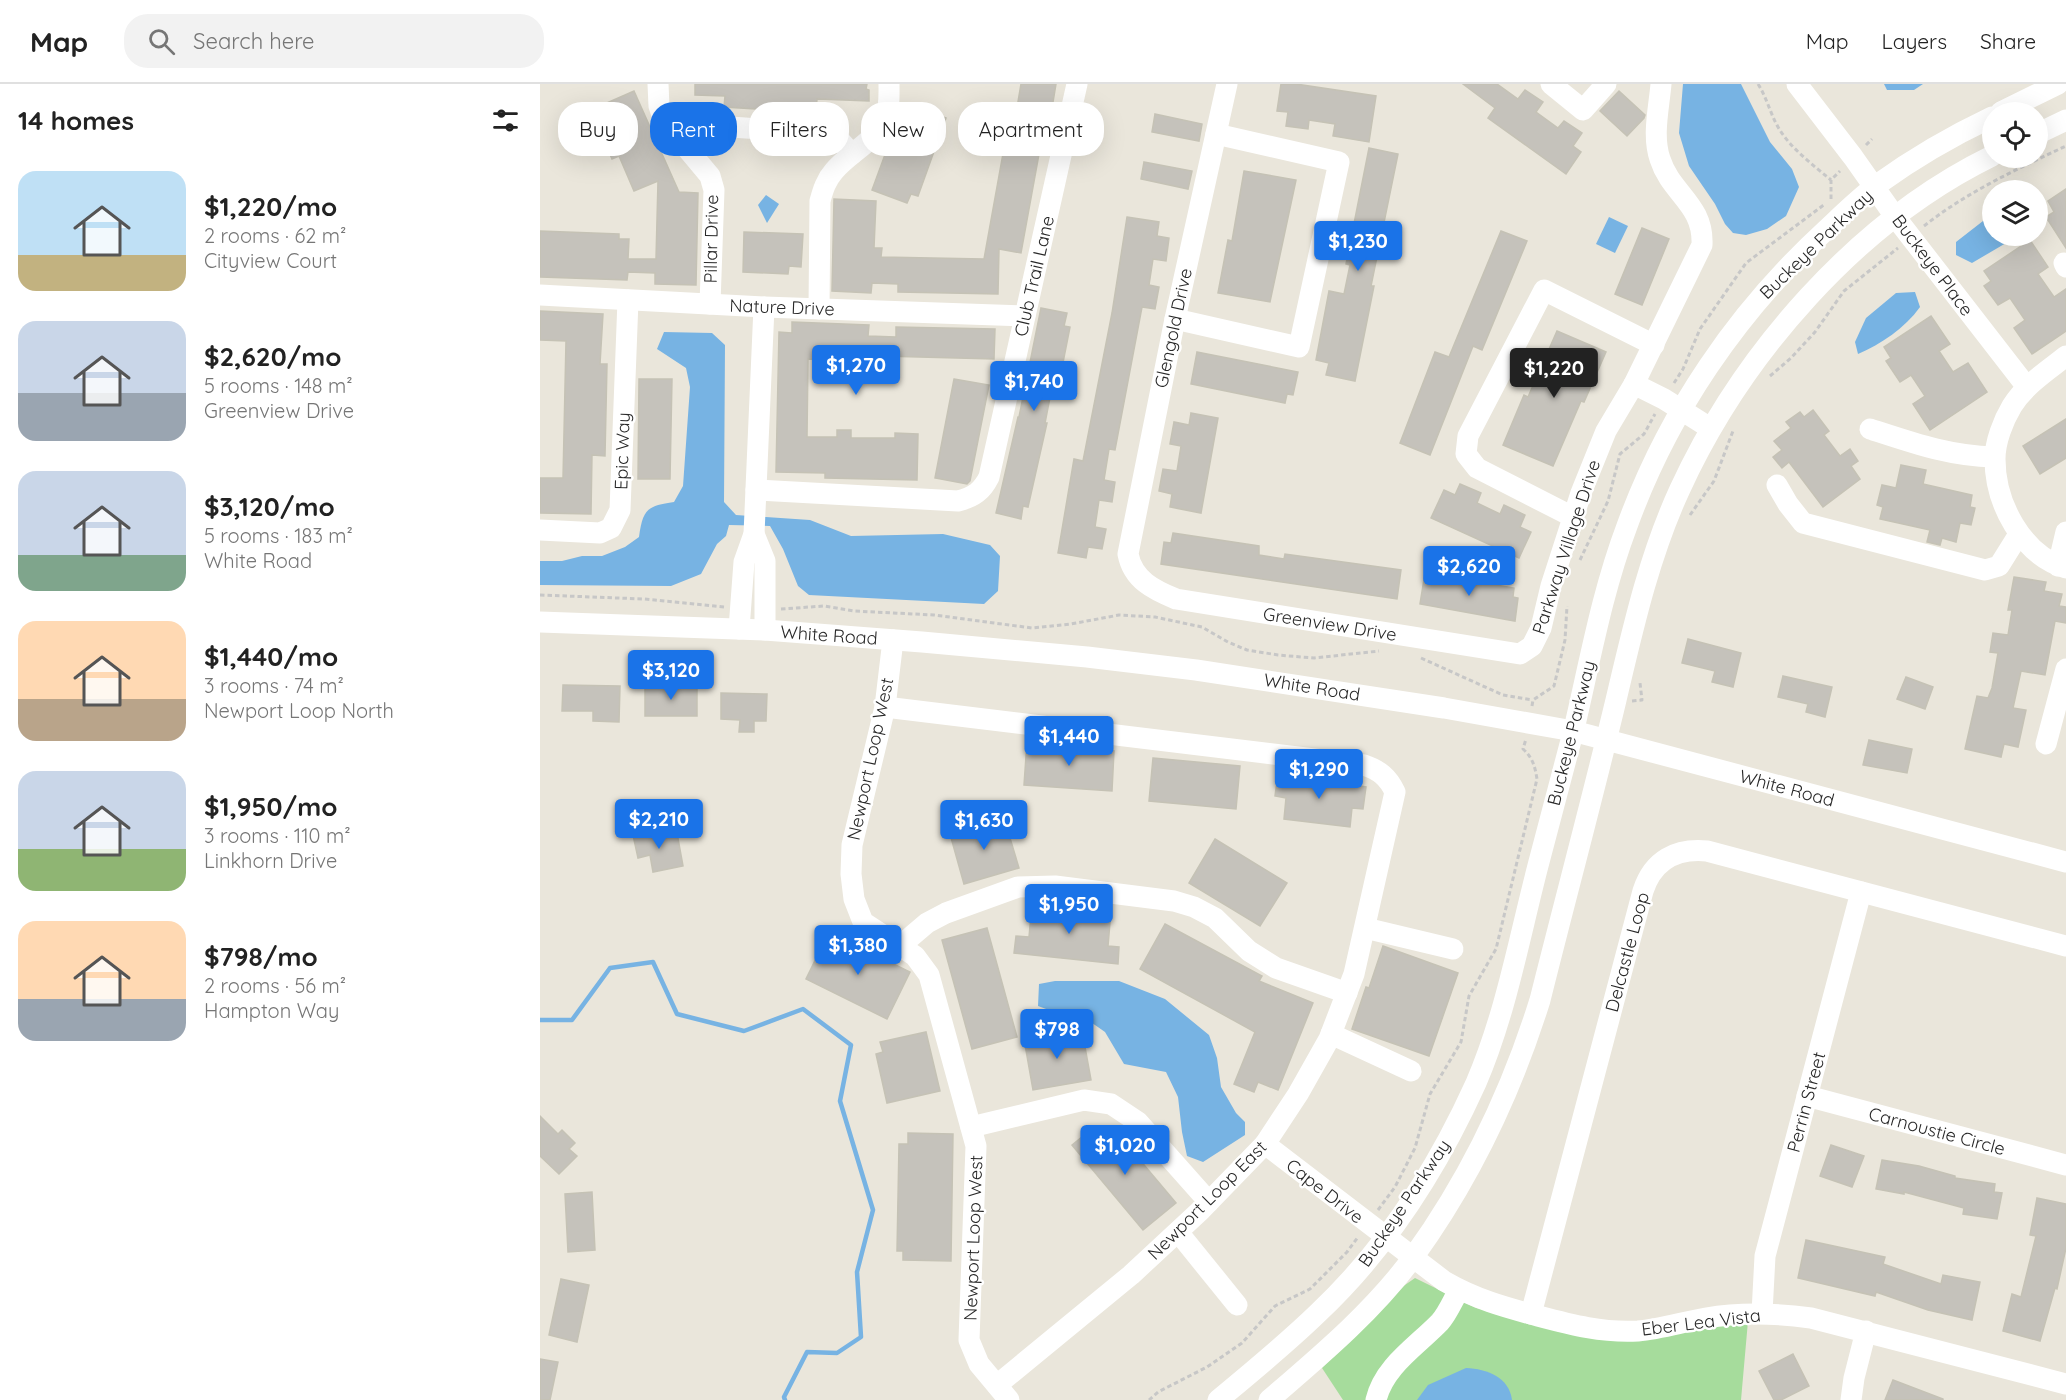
<!DOCTYPE html>
<meta charset="utf-8">
<style>
:root{--surface:#fff;--page:#f2f2f2;--text:#222;--muted:#767676;--line:#e0e0e0;--accent:#1a73e8}
body{margin:0;font-family:Quicksand,sans-serif;background:var(--page);color:var(--text);height:100vh;display:flex;flex-direction:column;font-size:22px;white-space:nowrap}
*{box-sizing:border-box;margin:0}
p{font-size:20px;color:var(--muted)}
.icon{flex:none;width:33px;height:33px;fill:none;stroke:currentColor;stroke-width:2;stroke-linecap:round;stroke-linejoin:round}
.map{position:relative;flex:1;overflow:hidden}
.drawer{display:flex;flex-direction:column;background:var(--surface);width:540px}
.drawer>*{flex:none}
.banner{position:absolute;left:18px;top:18px;width:570px;height:54px;display:flex;gap:12px}
.buttons{position:absolute;left:1442px;top:18px;display:grid;gap:12px}
.buttons a{display:grid;place-items:center;width:66px;height:66px;border-radius:50%;background:var(--surface);box-shadow:0 6px 24px #0002;font-size:30px}
.price{position:absolute;translate:-50% -51px;padding:0 14px;border-radius:6px;background:var(--accent);color:#fff;font-size:20px;line-height:39px;filter:drop-shadow(0 2px 3px #0008)}
.price::after{content:'';position:absolute;left:50%;top:36px;width:18px;height:14px;margin-left:-9px;background:inherit;clip-path:polygon(0 0,100% 0,50% 100%)}
.price.on{background:#222;color:#fff}
ul{padding:0;list-style:none}
li{display:flex;align-items:center;gap:18px;height:150px;padding:0 18px}
li span{display:grid;place-items:center;flex:none;width:168px;height:120px;border-radius:18px;color:#555}
li>.icon{margin-inline-start:auto}
span .icon{width:72px;height:72px;fill:#fffc;stroke-width:1}
li b{font-size:26px}
h2{display:flex;justify-content:space-between;align-items:center;height:72px;padding:0 18px;font-size:26px}
.tag{padding:0 21px;border-radius:24px;background:var(--surface);box-shadow:0 6px 24px #0002;font-size:21px;line-height:54px}
.tag.on{background:var(--accent);color:#fff}
header{display:flex;align-items:center;gap:36px;box-sizing:border-box;height:84px;padding:0 30px;background:var(--surface);border-bottom:2px solid var(--line)}
header strong{font-size:28px}
nav{display:flex;gap:33px;margin-inline-start:auto;font-size:21px}
.search{width:420px;height:54px;background:var(--page);display:flex;align-items:center;gap:15px;box-sizing:border-box;padding:0 21px;border-radius:24px;color:var(--muted);font-size:22px}
main{display:flex;flex:1;min-height:0}
.map>svg:first-child{display:block}
.green{fill:#a6dc9c}
.water{fill:#77b3e3}
.lines{fill:none;stroke-linecap:round;stroke-linejoin:round}
.stream{stroke:#77b3e3;stroke-width:4.5}
.building{fill:#c5c2bb;stroke:#c5c2b5;stroke-width:1.5}
.path{stroke:#c7c7c7;stroke-width:3;stroke-dasharray:4.5 3;stroke-linecap:butt}
.minor{stroke:#fff;stroke-width:21}
.labels{text-anchor:middle;dominant-baseline:central;stroke-width:5;stroke-linejoin:round;paint-order:stroke}
.street-label{font-size:18px;fill:#282828;stroke:#fff}
</style>
<header>
<strong>Map</strong>
<div class="search"><svg class="icon" aria-label="search" viewBox="0 0 24 24"><circle cx="10" cy="10" r="6"/><path d="M15 15l6 6"/></svg>Search here</div>
<nav><a>Map</a><a>Layers</a><a>Share</a></nav>
</header>
<main>
<section class="drawer">
<h2>14 homes<svg class="icon" aria-label="filters" viewBox="0 0 24 24"><path d="M4 7h16M4 17h16"/><circle cx="9" cy="7" r="2"/><circle cx="15" cy="17" r="2"/></svg></h2>
<ul>
<li><span style="background:linear-gradient(#bfe0f5 70%,#c2b280 0)"><svg class="icon" aria-label="home" viewBox="0 0 24 24"><path d="M3 11l9-7 9 7M6 9v11h12V9"/></svg></span><div><b>$1,220/mo</b><p>2 rooms · 62 m²</p><p>Cityview Court</p></div></li>
<li><span style="background:linear-gradient(#c9d6e8 60%,#9aa5b1 0)"><svg class="icon" aria-label="home" viewBox="0 0 24 24"><path d="M3 11l9-7 9 7M6 9v11h12V9"/></svg></span><div><b>$2,620/mo</b><p>5 rooms · 148 m²</p><p>Greenview Drive</p></div></li>
<li><span style="background:linear-gradient(#c9d6e8 70%,#7fa58c 0)"><svg class="icon" aria-label="home" viewBox="0 0 24 24"><path d="M3 11l9-7 9 7M6 9v11h12V9"/></svg></span><div><b>$3,120/mo</b><p>5 rooms · 183 m²</p><p>White Road</p></div></li>
<li><span style="background:linear-gradient(#ffd9b3 65%,#b9a48a 0)"><svg class="icon" aria-label="home" viewBox="0 0 24 24"><path d="M3 11l9-7 9 7M6 9v11h12V9"/></svg></span><div><b>$1,440/mo</b><p>3 rooms · 74 m²</p><p>Newport Loop North</p></div></li>
<li><span style="background:linear-gradient(#c9d6e8 65%,#8fb573 0)"><svg class="icon" aria-label="home" viewBox="0 0 24 24"><path d="M3 11l9-7 9 7M6 9v11h12V9"/></svg></span><div><b>$1,950/mo</b><p>3 rooms · 110 m²</p><p>Linkhorn Drive</p></div></li>
<li><span style="background:linear-gradient(#ffd9b3 65%,#9aa5b1 0)"><svg class="icon" aria-label="home" viewBox="0 0 24 24"><path d="M3 11l9-7 9 7M6 9v11h12V9"/></svg></span><div><b>$798/mo</b><p>2 rooms · 56 m²</p><p>Hampton Way</p></div></li>
</ul>
</section>
<div class="map">
<svg width="1526" height="1316" viewBox="0 0 1526 1316">
<rect width="100%" height="100%" fill="#eae6db"/>
<polygon class="green" points="875,1194 936,1224 1078,1256 1208,1237 1201,1316 803,1316 782,1284 855,1208"/>
<g class="water">
<polygon points="1143,0 1201,0 1230,58 1252,85 1259,103 1246,132 1227,145 1206,151 1193,149 1185,140 1175,120 1149,82 1139,49"/>
<polygon points="1344,0 1383,0 1374,6 1347,6"/>
<polygon points="226,111 239,120 227,139 218,121"/>
<polygon points="1452,130 1452,152 1478,152 1432,179 1416,171 1416,158"/>
<polygon points="1069,133 1088,142 1075,169 1056,160"/>
<path d="M1375,208L1380,223C1365,244 1341,260 1318,270L1315,258L1326,234L1356,209Z"/>
<path d="M124,248L172,249L185,261L184,418L196,431L270,436L311,452L403,450L450,461L460,472L458,507L444,520L269,511L258,502L243,465L230,442L189,441L186,452L177,460L161,490L131,502L0,501V477H22L42,472H62L85,463L99,453C103,425 107,422 134,418L143,402L150,303L146,284L117,265Z"/>
<polygon points="515,897 579,897 625,915 669,951 677,974 681,1003 696,1029 705,1038 705,1051 663,1078 647,1072 642,1048 638,1013 626,988 584,980 565,948 535,927 517,929 498,922 499,900"/>
<path d="M926,1284C947,1285 969,1293 972,1316H877L888,1301Z"/>
</g>
<g class="lines">
<polyline class="stream" points="0,936 32,936 70,884 113,878 137,930 204,947 263,925 311,961 300,1017 333,1126 317,1188 321,1253 297,1269 267,1268 244,1313 245,1316"/>
</g>
<g class="building">
<polygon points="155,0 327,0 326,5 329,6 329,17 277,15 276,29 184,23 185,12 155,11"/>
<polygon points="481,0 516,0 506,60 501,59 481,169 459,165 458,210 358,208 358,200 332,199 331,209 292,207 294,115 336,117 334,164 342,164 341,173 444,175 464,64 470,65"/>
<polygon points="741,0 756,0 836,12 829,58 793,52 795,40 769,36 768,45 746,42 748,28 737,27"/>
<polygon points="923,0 957,0 978,15 985,6 1003,18 996,28 1018,44 1024,37 1042,49 1033,62 1041,68 1026,90 948,34 955,24"/>
<polygon points="94,7 139,108 158,109 156,201 115,200 115,189 88,188 87,196 0,193 0,147 79,150 79,155 89,155 88,175 116,175 118,97 94,107 79,72 72,75 51,26"/>
<polygon points="1079,7 1105,31 1104,34 1087,52 1060,27"/>
<polygon points="364,19 406,34 378,112 371,110 367,119 332,106"/>
<polygon points="615,30 662,40 659,57 612,48"/>
<polygon points="829,64 858,70 831,202 834,202 815,297 786,291 789,279 776,276 789,207 804,210 810,181 806,180"/>
<polygon points="604,78 652,87 648,105 601,95"/>
<polygon points="704,87 756,96 730,218 678,209 688,156 692,157"/>
<polygon points="1526,105 1526,164 1506,133 1514,128 1508,117"/>
<polygon points="587,133 619,138 617,152 629,154 626,177 613,175 609,201 619,203 615,225 602,223 575,366 569,365 564,396 575,398 572,418 559,416 555,443 566,445 562,465 548,463 546,474 518,469 534,375 543,377 572,229"/>
<polygon points="1102,144 1129,155 1102,221 1075,210"/>
<polygon points="961,147 987,157 942,266 933,262 890,371 860,359 895,268 909,273"/>
<polygon points="204,148 263,150 261,183 249,182 248,190 203,188"/>
<polygon points="1490,156 1508,183 1498,190 1514,213 1526,205 1526,247 1492,270 1474,244 1485,236 1470,214 1458,221 1444,202 1451,197 1444,187"/>
<polygon points="501,224 527,229 524,242 530,243 519,299 513,298 505,339 507,339 488,423 483,422 481,435 456,429 478,333 479,333"/>
<polygon points="0,227 63,230 60,280 67,280 65,372 52,371 51,430 0,429 0,394 23,394 26,257 0,256"/>
<polygon points="1391,232 1410,260 1399,267 1413,288 1428,279 1447,308 1390,346 1373,320 1385,312 1371,291 1360,298 1346,277 1351,274 1344,263"/>
<polygon points="252,238 329,241 328,252 356,253 356,243 455,245 454,275 341,272 341,281 307,279 307,277 268,275 267,353 297,353 297,346 311,346 311,354 355,354 355,349 378,350 377,396 285,394 285,389 236,388 239,248 252,249"/>
<polygon points="1017,247 1066,268 1044,318 1041,317 1013,382 963,361 984,311 988,313"/>
<polygon points="657,268 758,288 753,311 747,310 745,319 651,300"/>
<polygon points="99,295 132,295 130,395 98,395"/>
<polygon points="414,295 449,301 430,397 427,400 395,394"/>
<polygon points="1273,326 1289,347 1284,351 1300,372 1310,365 1318,377 1311,382 1320,395 1283,423 1249,378 1242,384 1233,373 1242,366 1234,357 1251,344 1246,338 1260,328 1264,333"/>
<polygon points="651,329 678,334 661,429 630,423 632,410 619,407 623,385 637,387 641,362 630,360 634,338 649,341"/>
<polygon points="1526,335 1526,374 1500,390 1483,362"/>
<polygon points="1361,381 1386,386 1383,400 1432,411 1430,423 1435,424 1431,441 1420,439 1416,458 1402,454 1400,461 1387,458 1390,446 1340,435 1343,423 1337,421 1342,401 1356,404"/>
<polygon points="920,400 941,409 937,419 960,430 964,421 985,431 980,443 991,448 979,474 891,434 904,406 915,411"/>
<polygon points="633,449 719,462 719,471 744,475 745,470 861,486 857,515 621,480 624,458 631,459"/>
<polygon points="885,489 974,504 973,513 978,514 975,537 880,520"/>
<polygon points="1474,493 1506,498 1504,507 1522,510 1519,522 1526,523 1526,539 1515,537 1505,591 1481,587 1473,624 1486,626 1478,663 1464,660 1461,673 1425,665 1437,612 1448,614 1452,604 1458,569 1450,568 1453,549 1468,551 1472,526 1468,526"/>
<polygon points="1148,555 1201,569 1193,603 1172,598 1175,587 1142,579"/>
<polygon points="1243,592 1292,603 1285,633 1266,628 1268,620 1238,613"/>
<polygon points="1366,593 1393,603 1385,625 1357,615"/>
<polygon points="23,601 80,602 79,638 53,637 53,627 22,627"/>
<rect x="105" y="602" width="52" height="30"/>
<polygon points="181,609 227,610 226,637 214,637 214,648 199,648 200,636 181,635"/>
<polygon points="1329,656 1372,665 1367,689 1323,681"/>
<polygon points="487,658 574,667 572,707 484,701"/>
<polygon points="613,674 700,682 696,725 609,717"/>
<polygon points="738,690 826,703 823,725 812,724 810,743 744,735 746,714 735,712"/>
<polygon points="464,734 479,784 424,800 410,750"/>
<polygon points="118,746 119,753 137,749 143,782 113,788 110,771 98,774 93,751"/>
<polygon points="675,755 747,799 720,842 649,799"/>
<polygon points="492,820 571,827 568,862 579,863 578,880 474,869 476,852 489,853"/>
<polygon points="625,840 722,892 719,897 773,919 738,1006 718,998 714,1008 694,1000 715,948 600,885"/>
<polygon points="447,844 477,953 432,965 402,856"/>
<polygon points="289,848 370,888 347,935 266,895"/>
<polygon points="843,862 918,889 889,972 812,945 826,903 829,904"/>
<polygon points="530,947 531,954 543,952 551,996 493,1006 484,955"/>
<polygon points="386,948 400,1007 347,1019 336,970 343,968 340,958"/>
<polygon points="0,1032 18,1050 22,1046 35,1059 29,1065 37,1072 19,1090 0,1072"/>
<polygon points="554,1043 562,1053 573,1044 636,1119 603,1146 532,1061"/>
<polygon points="368,1049 413,1050 411,1177 363,1176 363,1167 357,1167 359,1060 368,1060"/>
<polygon points="1291,1061 1324,1072 1312,1103 1280,1092"/>
<polygon points="1342,1076 1379,1082 1415,1092 1415,1094 1455,1100 1454,1108 1462,1109 1457,1135 1423,1130 1424,1124 1364,1108 1364,1110 1336,1105"/>
<polygon points="52,1108 55,1166 28,1168 25,1110"/>
<polygon points="1497,1114 1526,1120 1526,1164 1517,1205 1515,1204 1500,1257 1463,1247 1472,1210 1481,1213 1496,1152 1490,1151"/>
<polygon points="1266,1156 1345,1173 1343,1180 1401,1200 1403,1191 1440,1198 1432,1236 1388,1226 1336,1208 1335,1212 1258,1194"/>
<polygon points="21,1195 49,1201 37,1258 9,1251"/>
<polygon points="1253,1270 1269,1302 1241,1316 1234,1316 1219,1287"/>
<polygon points="0,1275 18,1278 10,1316 0,1316"/>
<polygon points="1353,1296 1403,1315 1403,1316 1345,1316"/>
</g>
<g class="lines">
<g class="path">
<path d="M1218,0C1227,14 1230,29 1238,43C1250,64 1273,81 1291,96"/>
<polyline points="1326,61 1332,55"/>
<polyline points="1291,115 1291,96 1300,87"/>
<path d="M1384,142C1427,108 1477,85 1526,62"/>
<polyline points="1230,292 1251,274 1275,248 1304,207 1358,164"/>
<polyline points="1134,299 1143,285 1160,245 1206,179 1285,120"/>
<polyline points="1150,431 1174,397 1193,347"/>
<polyline points="1040,476 1068,417 1080,370 1104,350 1115,330"/>
<polyline points="0,511 104,515 184,523"/>
<polyline points="241,525 284,522 314,527 394,531 492,544 531,540 579,531 615,533 662,543 688,558 707,566 738,571 774,574 839,567"/>
<polyline points="881,574 963,611 992,616"/>
<polyline points="1092,617 1102,616 1100,599"/>
<polyline points="992,622 993,616 1014,602 1025,556 1027,522"/>
<path d="M838,1126L855,1103L875,1064L890,1010L921,958L929,912L956,865L997,695C995,683 993,674 983,665L986,655"/>
<polyline points="609,1316 618,1308 667,1283 702,1259 735,1222 770,1205 807,1168 818,1153"/>
</g>
<g class="minor">
<polyline points="118,0 119,22 124,37 170,92 174,106 170,220"/>
<path d="M687,0L635,235L588,470C593,496 614,506 636,515L980,570L992,562L1001,544L1011,502L1041,409L1066,347L1094,300L1162,161C1164,120 1131,110 1120,75C1112,52 1119,24 1121,0"/>
<polyline points="1011,0 1043,26 1066,0"/>
<polyline points="1257,0 1313,73 1356,134 1487,303"/>
<polyline points="1461,28 1518,0"/>
<polyline points="1497,50 1526,36"/>
<polyline points="143,60 175,42 294,50 312,70"/>
<polyline points="1524,179 1526,183"/>
<polyline points="0,211 224,223 485,232"/>
<path d="M279,225L280,117C283,106 286,96 294,87C309,69 333,59 344,37C350,26 349,12 349,0"/>
<polyline points="635,235 759,263 799,78 676,50"/>
<path d="M1526,272C1507,287 1485,301 1472,322C1463,337 1455,358 1455,375C1455,419 1482,471 1526,484"/>
<polyline points="1094,300 1124,315 1170,344"/>
<path d="M1330,345C1373,359 1409,372 1454,373"/>
<polyline points="1237,401 1248,420 1263,439 1445,486 1459,482 1479,450"/>
<path d="M216,406L418,417C434,413 442,407 449,393L537,0"/>
<polyline points="1033,433 937,384 926,370 928,352 1004,206 1114,261"/>
<polyline points="0,446 60,449 71,444 80,426 88,216"/>
<polyline points="214,450 225,477 225,546"/>
<polyline points="1518,482 1526,448"/>
<polyline points="0,538 225,546 382,558 547,573 656,586 904,624 1033,647 1526,778"/>
<polyline points="199,545 204,478 214,450 224,223"/>
<polyline points="353,556 345,623 312,761 311,790 314,815 323,838 375,872 389,891 436,1062 429,1256 439,1280 469,1316"/>
<path d="M345,623L824,681C839,686 848,693 855,708L814,890L789,955L758,1010L725,1060L661,1126L591,1191L457,1301"/>
<polyline points="1506,660 1526,585"/>
<polyline points="825,844 913,865"/>
<polyline points="360,862 387,839 406,829 478,803 515,802 634,817 654,823 675,834 709,867 736,884 807,909"/>
<polyline points="791,950 871,987"/>
<polyline points="1267,1012 1526,1081"/>
<polyline points="431,1043 544,1016 571,1020 598,1038 669,1118"/>
<path d="M725,1060L904,1197C935,1215 964,1223 998,1232C1032,1241 1063,1249 1098,1247C1120,1245 1143,1238 1166,1234C1201,1228 1235,1229 1271,1234L1526,1300"/>
<polyline points="638,1148 697,1221"/>
<polyline points="1222,1229 1225,1172 1321,808"/>
<path d="M991,1230L1103,807C1113,776 1136,764 1167,767L1526,862"/>
<path d="M678,1316C712,1288 746,1260 778,1229C846,1165 898,1083 936,999C967,927 980,849 1000,774C1011,731 1023,688 1034,645C1050,577 1062,508 1087,442C1128,329 1197,228 1285,147C1302,131 1319,114 1338,100C1374,74 1412,52 1452,33"/>
<path d="M729,1316C779,1273 835,1226 874,1172C931,1093 971,1009 1000,916C1025,816 1052,716 1076,616C1093,544 1109,472 1140,405C1202,270 1317,138 1452,72"/>
<path d="M836,1316C844,1282 877,1262 900,1238C908,1229 913,1216 919,1206"/>
<polyline points="1311,1316 1314,1294 1326,1247"/>
</g>
</g>
<g class="labels">
<g class="street-label">
<text transform="translate(171 155) rotate(-89)">Pillar Drive</text>
<text transform="translate(1276 160) rotate(-44)">Buckeye Parkway</text>
<text transform="translate(1393 181) rotate(53)">Buckeye Place</text>
<text transform="translate(494 192) rotate(-77)">Club Trail Lane</text>
<text transform="translate(242 223) rotate(2)">Nature Drive</text>
<text transform="translate(633 244) rotate(-78)">Glengold Drive</text>
<text transform="translate(82 367) rotate(-88)">Epic Way</text>
<text transform="translate(1026 463) rotate(-72)">Parkway Village Drive</text>
<text transform="translate(790 540) rotate(9)">Greenview Drive</text>
<text transform="translate(289 551) rotate(4)">White Road</text>
<text transform="translate(772 603) rotate(9)">White Road</text>
<text transform="translate(1031 649) rotate(-76)">Buckeye Parkway</text>
<text transform="translate(330 675) rotate(-78)">Newport Loop West</text>
<text transform="translate(1247 704) rotate(15)">White Road</text>
<text transform="translate(1087 868) rotate(-75)">Delcastle Loop</text>
<text transform="translate(1266 1018) rotate(-75)">Perrin Street</text>
<text transform="translate(1397 1047) rotate(15)">Carnoustie Circle</text>
<text transform="translate(785 1107) rotate(38)">Cape Drive</text>
<text transform="translate(667 1116) rotate(-45)">Newport Loop East</text>
<text transform="translate(864 1119) rotate(-56)">Buckeye Parkway</text>
<text transform="translate(433 1154) rotate(-88)">Newport Loop West</text>
<text transform="translate(1161 1238) rotate(-7)">Eber Lea Vista</text>
</g>
</g>
</svg>
<div class="buttons">
<a><svg class="icon" aria-label="locate" viewBox="0 0 24 24"><circle cx="12" cy="12" r="6"/><path d="M12 2v4M12 18v4M2 12h4M18 12h4"/></svg></a>
<a><svg class="icon" aria-label="layers" viewBox="0 0 24 24"><path d="M12 4l9 5-9 5-9-5zM3 14l9 5 9-5"/></svg></a>
</div>
<b class="price" style="left:818px;top:188px">$1,230</b>
<b class="price" style="left:316px;top:312px">$1,270</b>
<b class="price on" style="left:1014px;top:315px">$1,220</b>
<b class="price" style="left:494px;top:328px">$1,740</b>
<b class="price" style="left:929px;top:513px">$2,620</b>
<b class="price" style="left:131px;top:617px">$3,120</b>
<b class="price" style="left:529px;top:683px">$1,440</b>
<b class="price" style="left:779px;top:716px">$1,290</b>
<b class="price" style="left:119px;top:766px">$2,210</b>
<b class="price" style="left:444px;top:767px">$1,630</b>
<b class="price" style="left:529px;top:851px">$1,950</b>
<b class="price" style="left:318px;top:892px">$1,380</b>
<b class="price" style="left:517px;top:976px">$798</b>
<b class="price" style="left:585px;top:1092px">$1,020</b>
<div class="banner">
<a class="tag">Buy</a>
<a class="tag on">Rent</a>
<a class="tag">Filters</a>
<a class="tag">New</a>
<a class="tag">Apartment</a>
</div>
</div>
</main>
